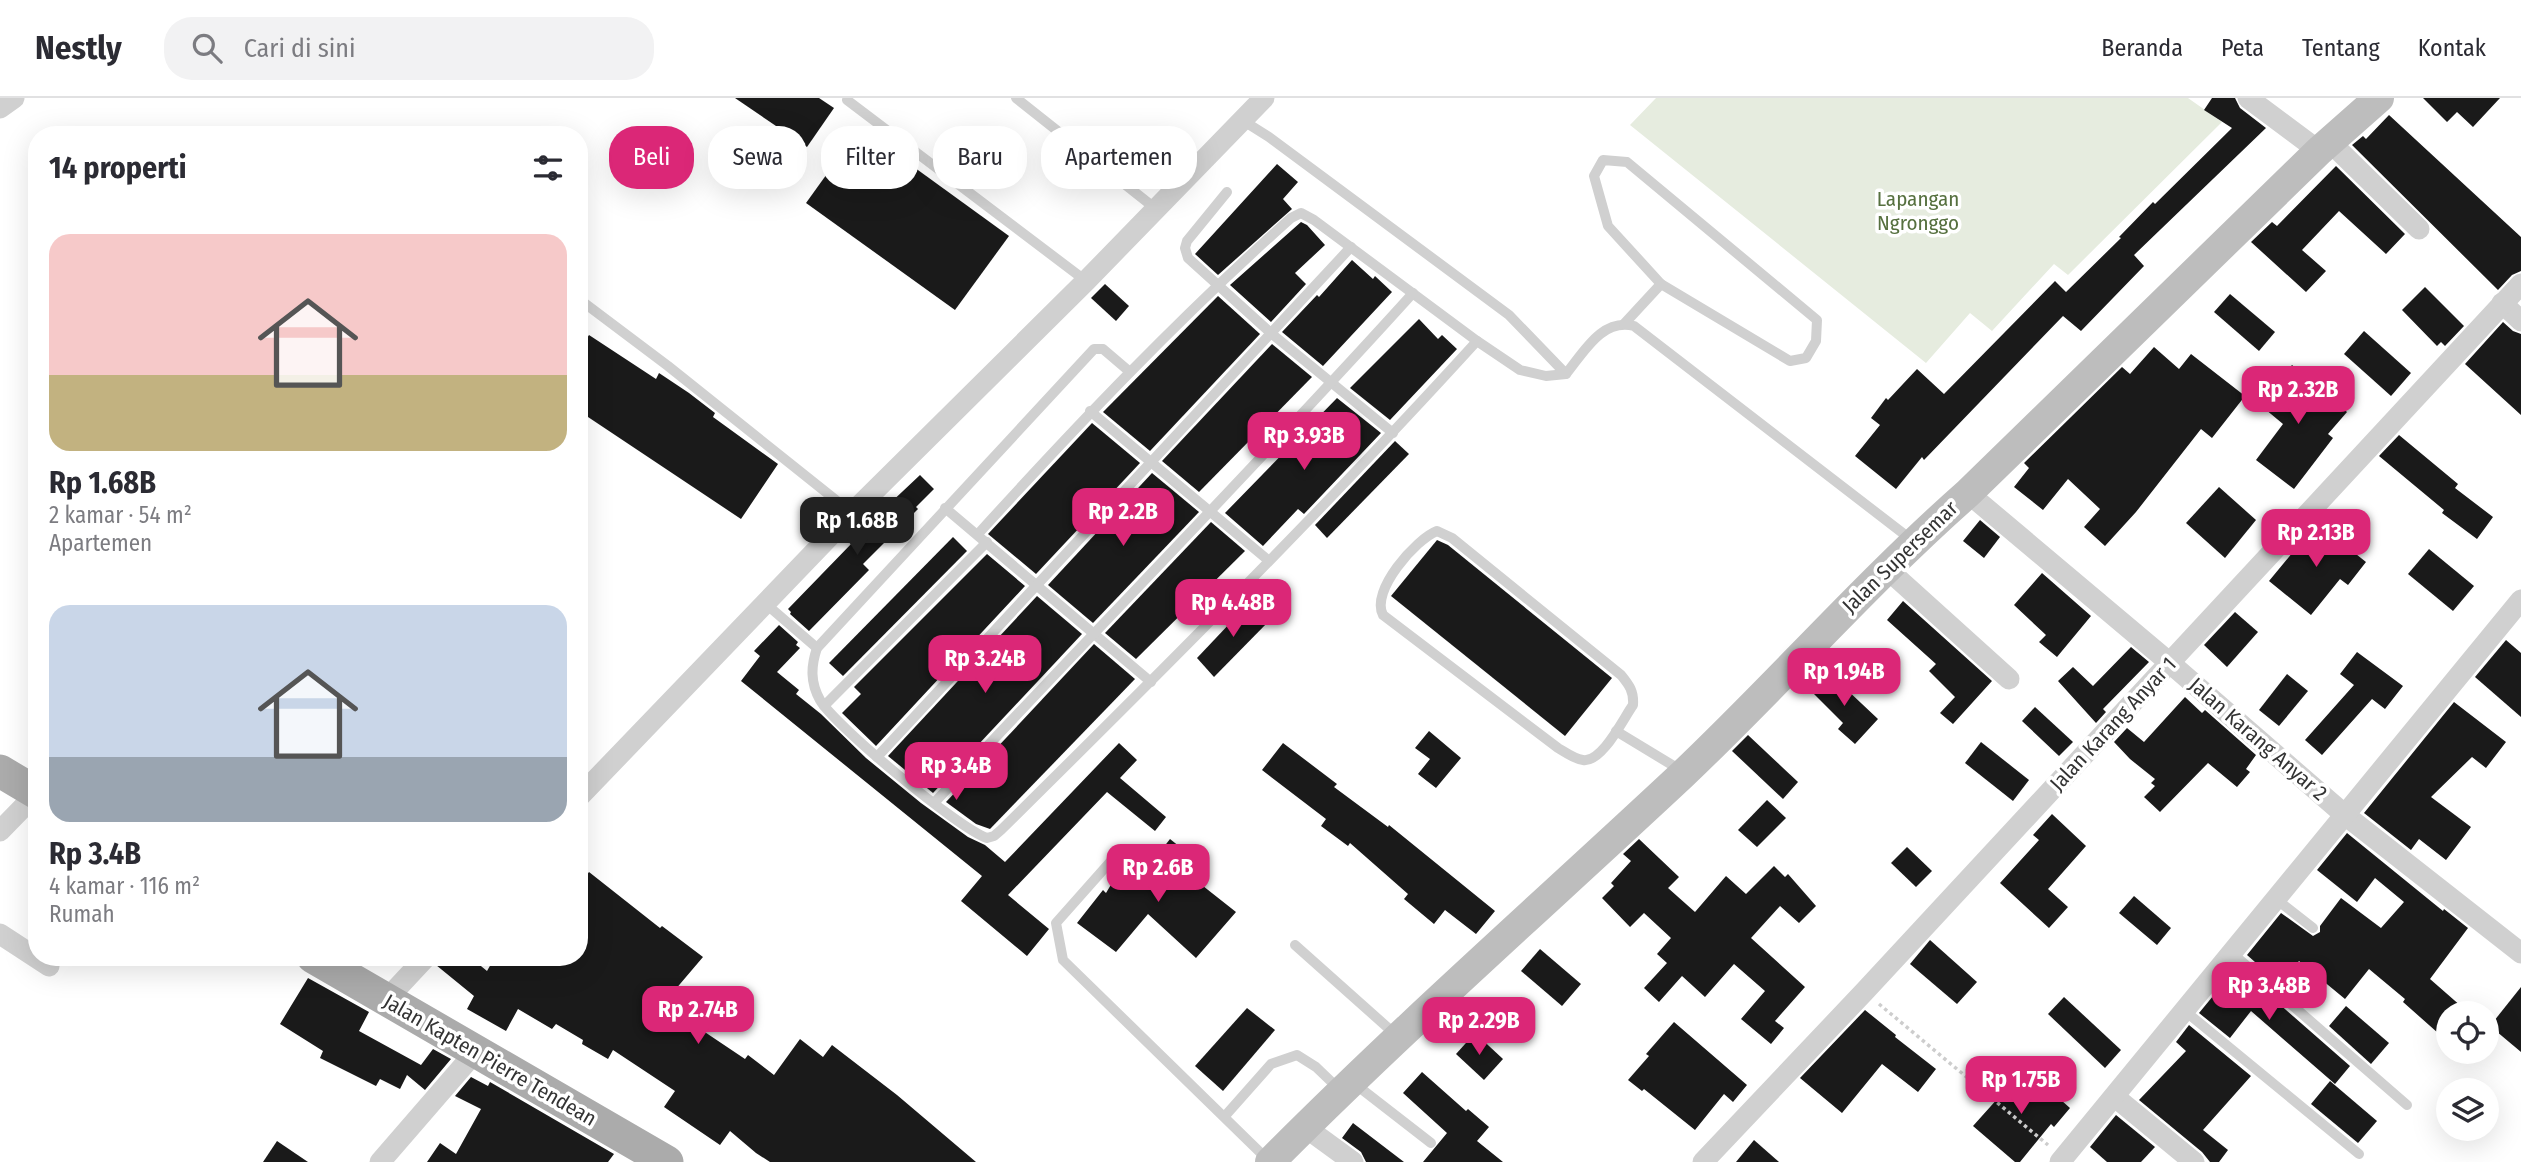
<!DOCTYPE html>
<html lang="id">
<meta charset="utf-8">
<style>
:root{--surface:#fff;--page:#f2f2f3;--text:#2b2b33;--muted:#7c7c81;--line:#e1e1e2;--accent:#db2777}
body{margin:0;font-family:"Fira Sans Condensed",sans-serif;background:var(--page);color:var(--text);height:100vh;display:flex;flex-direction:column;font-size:26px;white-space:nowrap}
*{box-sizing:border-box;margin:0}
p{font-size:23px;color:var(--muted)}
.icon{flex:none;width:38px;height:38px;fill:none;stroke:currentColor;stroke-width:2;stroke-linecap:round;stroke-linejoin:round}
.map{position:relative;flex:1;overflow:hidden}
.sheet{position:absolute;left:28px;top:28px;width:560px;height:840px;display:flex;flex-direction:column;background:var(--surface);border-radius:28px;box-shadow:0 7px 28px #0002}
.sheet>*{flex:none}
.top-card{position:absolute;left:609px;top:28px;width:665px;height:63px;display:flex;gap:14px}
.buttons{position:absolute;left:2436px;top:903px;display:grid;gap:14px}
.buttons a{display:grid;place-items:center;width:63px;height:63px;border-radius:50%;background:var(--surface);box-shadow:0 7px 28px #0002;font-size:35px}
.price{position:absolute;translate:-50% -60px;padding:0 16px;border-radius:14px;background:var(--accent);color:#fff;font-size:23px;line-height:46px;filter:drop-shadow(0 2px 4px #0008)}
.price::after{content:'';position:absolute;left:50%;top:42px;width:21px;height:16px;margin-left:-10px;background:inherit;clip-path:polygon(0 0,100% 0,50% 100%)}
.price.active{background:#222;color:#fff}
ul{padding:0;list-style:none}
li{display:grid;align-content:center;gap:14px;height:371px;padding:0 21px}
li span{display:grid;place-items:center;height:217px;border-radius:21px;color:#555}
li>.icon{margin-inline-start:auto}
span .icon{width:126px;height:126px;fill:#fffc;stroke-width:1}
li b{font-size:30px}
h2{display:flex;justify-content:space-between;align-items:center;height:84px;padding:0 21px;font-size:30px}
.pill{padding:0 24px;border-radius:28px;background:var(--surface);box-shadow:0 7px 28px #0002;font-size:24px;line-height:63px}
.pill.active{background:var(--accent);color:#fff}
header{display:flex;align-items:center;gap:42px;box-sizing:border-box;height:98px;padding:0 35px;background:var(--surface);border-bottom:2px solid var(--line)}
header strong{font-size:33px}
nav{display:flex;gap:38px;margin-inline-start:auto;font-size:24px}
.search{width:490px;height:63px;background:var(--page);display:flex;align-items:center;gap:18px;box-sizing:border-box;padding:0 24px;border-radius:28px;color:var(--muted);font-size:26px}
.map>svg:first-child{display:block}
.green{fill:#e6ecdf}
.building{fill:#1a1a1a}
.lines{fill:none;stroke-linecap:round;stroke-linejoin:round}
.path{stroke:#cdcdcd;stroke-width:3.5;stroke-dasharray:3.5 3.5;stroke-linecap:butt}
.service{stroke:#d0d0d0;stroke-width:10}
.minor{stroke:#d0d0d0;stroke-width:21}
.secondary{stroke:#bdbdbd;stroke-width:30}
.primary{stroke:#ababab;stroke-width:33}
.labels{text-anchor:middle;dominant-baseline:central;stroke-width:7;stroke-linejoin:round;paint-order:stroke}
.park-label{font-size:21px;fill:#56703f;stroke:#fff}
.street-label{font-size:21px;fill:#333;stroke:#fff}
</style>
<header>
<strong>Nestly</strong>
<div class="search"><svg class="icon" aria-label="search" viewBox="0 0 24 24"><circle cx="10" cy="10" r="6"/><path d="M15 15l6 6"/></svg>Cari di sini</div>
<nav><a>Beranda</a><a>Peta</a><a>Tentang</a><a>Kontak</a></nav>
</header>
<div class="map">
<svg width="2521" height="1064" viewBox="0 0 2521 1064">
<rect width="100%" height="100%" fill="#fff"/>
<polygon class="green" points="1656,0 2188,0 2222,24 2068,177 2054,166 1992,233 1970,215 1926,265 1630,27"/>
<g class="building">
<polygon points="735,0 819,0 834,10 807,49"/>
<polygon points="2212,0 2235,0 2240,10 2266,30 2134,157 2144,168 2081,233 2063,218 1924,362 1922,359 1896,391 1855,358 1880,327 1871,320 1886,300 1888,302 1917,271 1944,296 2055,183 2066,194 2121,140 2119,139 2153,104 2155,106 2232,30 2204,12"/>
<polygon points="2423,0 2500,0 2473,29 2457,14 2447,24"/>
<polygon points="2389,17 2521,139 2521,173 2512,177 2498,192 2352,47 2363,38 2366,41"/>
<polygon points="860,30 1009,138 955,212 806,105"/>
<polygon points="1277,66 1298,84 1283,101 1292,111 1218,177 1195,156"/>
<polygon points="2336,68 2405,136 2386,156 2339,113 2302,152 2326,173 2306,194 2251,144 2272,124 2277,128"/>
<polygon points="1301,124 1307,127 1325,147 1295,175 1306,186 1271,224 1230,187"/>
<polygon points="1352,162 1373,181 1375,178 1392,194 1323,268 1282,234 1317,197 1319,199"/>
<polygon points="1105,186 1129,208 1116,223 1091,200"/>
<polygon points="2425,189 2464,228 2445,248 2441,244 2437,248 2402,212"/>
<polygon points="2230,196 2275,234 2259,253 2214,214"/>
<polygon points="1218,198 1260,236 1150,353 1103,314"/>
<polygon points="1419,221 1438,241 1442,237 1457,251 1390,322 1350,290"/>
<polygon points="2503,224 2513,233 2521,236 2521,317 2465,266"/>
<polygon points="2364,233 2411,275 2391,298 2344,256"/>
<polygon points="589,237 656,281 659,275 689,295 715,315 713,319 778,366 741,421 579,313 579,252"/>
<polygon points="1272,246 1312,279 1199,394 1162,363"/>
<polygon points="2154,249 2179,271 2191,256 2245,298 2212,340 2201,331 2136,414 2105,448 2084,429 2100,411 2068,381 2043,412 2014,389 2029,370 2024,365 2122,269 2130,276"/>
<polygon points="2292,267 2347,314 2328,336 2333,340 2294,391 2256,362 2283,326 2259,306"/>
<polygon points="1337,300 1381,335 1304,416 1298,411 1263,448 1225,415"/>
<polygon points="1092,325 1140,365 1036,476 988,436"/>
<polygon points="2399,337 2458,386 2455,390 2493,419 2477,441 2442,415 2444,412 2379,358"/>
<polygon points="1395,343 1409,356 1327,440 1315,427"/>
<polygon points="1152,375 1199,414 1093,525 1048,487"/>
<polygon points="920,377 934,391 916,409 918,411 863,466 869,472 809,533 790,516 791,514 788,511 853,444 851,442"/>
<polygon points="2219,389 2256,422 2225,460 2186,425"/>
<polygon points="1980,422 2000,439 1984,460 1963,443"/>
<polygon points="1211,424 1245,453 1136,561 1105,535"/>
<polygon points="2317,425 2366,464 2348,487 2340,481 2311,517 2269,483"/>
<polygon points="953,439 967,453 843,578 829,565"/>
<polygon points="1437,442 1448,447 1612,580 1565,638 1391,498"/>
<polygon points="2429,451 2474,488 2453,513 2408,476"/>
<polygon points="987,456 1025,488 876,648 842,615 861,596 854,589"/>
<polygon points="2042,475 2091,518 2057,559 2039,544 2046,537 2014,507"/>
<polygon points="1037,498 1082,536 933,695 888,658"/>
<polygon points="1903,503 1992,583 1953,626 1940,615 1955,599 1929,573 1936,566 1887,522"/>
<polygon points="1250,504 1270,522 1214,579 1197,560"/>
<polygon points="2235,514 2258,534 2227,569 2204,547"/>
<polygon points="779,527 798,544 796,547 800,550 777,574 799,592 796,596 821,616 866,660 921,705 968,739 985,747 1005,764 1119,645 1137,662 1120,680 1166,719 1155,733 1107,694 1008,797 1049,831 1027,858 961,803 982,778 741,583 760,558 754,553"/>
<polygon points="2506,542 2521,555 2521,619 2475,579"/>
<polygon points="1094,546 1135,581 990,731 976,726 946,704"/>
<polygon points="2131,549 2149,564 2103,611 2106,614 2096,625 2058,583 2073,569 2093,588"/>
<polygon points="2357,554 2403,588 2385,611 2372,601 2322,657 2305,642 2354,587 2340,576"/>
<polygon points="1828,574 1878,621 1855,646 1838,631 1843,625 1810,592"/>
<polygon points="2287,576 2308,593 2279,628 2259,612"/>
<polygon points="2185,599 2202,615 2205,612 2256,657 2246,671 2250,674 2237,689 2208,665 2160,714 2144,699 2155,688 2151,685 2155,681 2130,661 2114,644 2127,630 2144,644"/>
<polygon points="2454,604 2506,644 2486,670 2472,659 2431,699 2471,729 2446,762 2419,741 2411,752 2364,715"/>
<polygon points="2035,609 2073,644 2059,658 2022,623"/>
<polygon points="1429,633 1461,660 1436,690 1418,676 1430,661 1415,650"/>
<polygon points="1748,637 1798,684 1783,701 1732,653"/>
<polygon points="1981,644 2029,682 2013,703 1965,665"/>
<polygon points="1283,645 1337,686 1334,689 1388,729 1389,727 1495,813 1476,836 1445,812 1434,826 1404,801 1408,796 1350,745 1348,748 1321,728 1326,721 1262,672"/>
<polygon points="1767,702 1786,720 1757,749 1738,732"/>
<polygon points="2052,716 2086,748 2048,791 2068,809 2049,830 2000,785 2039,742 2033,737"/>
<polygon points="2347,735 2443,813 2444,811 2468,830 2430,881 2462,909 2456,915 2448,915 2448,924 2438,935 2403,904 2405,901 2369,871 2345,901 2299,863 2280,886 2247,857 2281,815 2313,838 2320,834 2320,828 2341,800 2381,830 2404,804 2375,780 2357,804 2317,772"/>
<polygon points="1170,741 1195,761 1184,773 1236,814 1196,860 1148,816 1116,854 1077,825 1103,792 1106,795 1127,760 1146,772"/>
<polygon points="1639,741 1679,779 1668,790 1695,814 1726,778 1746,796 1774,768 1785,779 1788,776 1816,808 1799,825 1780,808 1751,840 1805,889 1775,923 1784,930 1771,946 1741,921 1765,893 1734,866 1705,899 1682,878 1659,904 1644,890 1667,865 1657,856 1671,840 1644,815 1630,829 1602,800 1614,788 1611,785 1631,763 1623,756"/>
<polygon points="1907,749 1932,773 1916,789 1891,765"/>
<polygon points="589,774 660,830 662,828 703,859 663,906 745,961 748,957 774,977 800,941 823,959 832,947 897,997 976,1064 770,1064 756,1055 730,1033 720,1047 664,1009 675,993 613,952 608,961 582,946 583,942 556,926 552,931 518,911 506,933 467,911 474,898 436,867 439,859 470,859 487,873 495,859 579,859 579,787"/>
<polygon points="2134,798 2171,830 2157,847 2119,815"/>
<polygon points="1930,842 1977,884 1957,906 1910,866"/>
<polygon points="1540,851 1581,886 1562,908 1521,873"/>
<polygon points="2237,869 2350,968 2335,986 2251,913 2230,940 2199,915"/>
<polygon points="308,880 369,914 359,933 421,967 433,951 451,961 425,992 407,977 400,991 380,981 376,988 320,960 323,953 280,926"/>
<polygon points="2521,889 2521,954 2490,928"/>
<polygon points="2064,899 2121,952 2105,970 2048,916"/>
<polygon points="2346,908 2389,945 2371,966 2329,928"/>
<polygon points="1247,910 1275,932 1223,993 1195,968"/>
<polygon points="1865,912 1896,937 1895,939 1936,971 1918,994 1882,966 1842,1015 1800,980"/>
<polygon points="1674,924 1747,987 1733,1004 1724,996 1695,1032 1644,991 1642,993 1628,982 1649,958 1646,956"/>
<polygon points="2189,927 2251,978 2203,1032 2228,1052 2219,1064 2210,1064 2202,1054 2139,1002 2186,953 2176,944"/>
<polygon points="1475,935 1503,961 1484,982 1456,956"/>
<polygon points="2025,970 2070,1010 2054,1029 2051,1026 2020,1064 2015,1064 1973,1028"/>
<polygon points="1422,974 1466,1013 1468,1011 1489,1029 1477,1043 1503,1064 1423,1064 1447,1035 1403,995"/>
<polygon points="471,979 488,988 490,984 614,1056 608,1064 427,1064 440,1045 456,1056 481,1011 455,998"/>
<polygon points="2330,983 2377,1023 2358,1045 2311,1006"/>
<polygon points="2116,1017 2155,1049 2141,1064 2107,1064 2090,1049"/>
<polygon points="1353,1025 1404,1064 1366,1064 1361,1054 1342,1040"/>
<polygon points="1754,1042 1779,1064 1736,1064"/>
<polygon points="277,1043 308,1064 263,1064"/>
</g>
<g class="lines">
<polyline class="path" points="1879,906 2048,1047"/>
<g class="service">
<polyline points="1016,0 1156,111"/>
<polyline points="847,2 1086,183"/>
<path d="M1242,22L1269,39L1509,217L1566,276C1584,254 1602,220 1634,228L1913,443"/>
<polygon points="1603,62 1627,64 1817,222 1816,243 1806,260 1790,263 1661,186 1608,128 1594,78"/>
<polyline points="1227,94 1187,143 1185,150 1188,160 1272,236 1393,335"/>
<polyline points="579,201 668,268 852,415"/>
<polyline points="1624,226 1661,186"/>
<path d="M1130,274L1103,251H1094L817,550C811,568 810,584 820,602C834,627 959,731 987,740L994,738L1001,732C1163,572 1324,411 1477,243"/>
<polyline points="1090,313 1268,462"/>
<polyline points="945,410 1151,584"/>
<path d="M1437,433L1452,440L1621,577C1629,587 1634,593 1633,607C1623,621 1602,665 1583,662C1574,661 1565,654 1558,650L1383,517C1370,493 1416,441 1437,433Z"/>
<path d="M978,436C1078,326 1180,219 1291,120L1301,115L1314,122L1477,243L1520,272L1546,278L1566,276"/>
<polyline points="766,506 817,550"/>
<polyline points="824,608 987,444"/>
<polyline points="1616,633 1682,673"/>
<polyline points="877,659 1351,149"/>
<path d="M935,704C1093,534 1257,368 1413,195"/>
<polyline points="1119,754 1056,825 1063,862 1268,1062"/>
<polyline points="2276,801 2313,830"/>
<polyline points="1295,847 1396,937"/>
<polyline points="2232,855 2407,1007"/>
<polyline points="2185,913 2359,1056"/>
<polyline points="1355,986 1431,1045"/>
<polyline points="1225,1018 1271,966 1297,957 1316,969 1341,993"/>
</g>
<g class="minor">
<polyline points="2248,0 2319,53"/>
<polyline points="0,10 14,0"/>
<polyline points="2330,44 2419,131"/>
<polyline points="2502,205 2521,223"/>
<polyline points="1968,395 2170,565 2345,717 2521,855"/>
<polyline points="1886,470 2009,581"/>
<polyline points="579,699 852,415 1086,183 1264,0"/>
<polyline points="0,733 37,695"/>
<polyline points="0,836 49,868"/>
<polyline points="385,903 426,859"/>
<polyline points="2115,999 2194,1064"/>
<polyline points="1305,1029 1353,1064"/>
<polyline points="380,1064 477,952"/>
<polyline points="1703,1064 1864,894 2521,186"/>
<polyline points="2060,1064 2521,502"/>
</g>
<path class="secondary" d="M1270,1064C1403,930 1544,806 1682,677C1779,585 1867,484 1968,395L2319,53L2379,0"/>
<g class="primary">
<polyline points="0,673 37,695"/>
<polyline points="313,859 667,1064"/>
</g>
</g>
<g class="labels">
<g class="park-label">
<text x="1918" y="101">Lapangan<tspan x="1918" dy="24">Ngronggo</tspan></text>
</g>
<g class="street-label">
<text transform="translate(1900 459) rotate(-44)">Jalan Supersemar</text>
<text transform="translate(2113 626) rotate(-47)">Jalan Karang Anyar 1</text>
<text transform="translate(2258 641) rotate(41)">Jalan Karang Anyar 2</text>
<text transform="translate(490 962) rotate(30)">Jalan Kapten Pierre Tendean</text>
</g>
</g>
</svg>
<div class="buttons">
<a><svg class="icon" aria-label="locate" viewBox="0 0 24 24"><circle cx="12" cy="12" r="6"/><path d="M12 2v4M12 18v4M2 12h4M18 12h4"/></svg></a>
<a><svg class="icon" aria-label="layers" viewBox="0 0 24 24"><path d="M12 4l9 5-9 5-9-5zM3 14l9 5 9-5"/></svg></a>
</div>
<b class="price" style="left:2298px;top:328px">Rp 2.32B</b>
<b class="price" style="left:1304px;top:374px">Rp 3.93B</b>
<b class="price" style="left:1123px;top:450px">Rp 2.2B</b>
<b class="price active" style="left:857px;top:459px">Rp 1.68B</b>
<b class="price" style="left:2316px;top:471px">Rp 2.13B</b>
<b class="price" style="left:1233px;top:541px">Rp 4.48B</b>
<b class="price" style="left:985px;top:597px">Rp 3.24B</b>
<b class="price" style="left:1844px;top:610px">Rp 1.94B</b>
<b class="price" style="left:956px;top:704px">Rp 3.4B</b>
<b class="price" style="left:1158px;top:806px">Rp 2.6B</b>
<b class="price" style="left:2269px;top:924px">Rp 3.48B</b>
<b class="price" style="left:698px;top:948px">Rp 2.74B</b>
<b class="price" style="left:1479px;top:959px">Rp 2.29B</b>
<b class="price" style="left:2021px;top:1018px">Rp 1.75B</b>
<div class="top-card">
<a class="pill active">Beli</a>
<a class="pill">Sewa</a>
<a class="pill">Filter</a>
<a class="pill">Baru</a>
<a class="pill">Apartemen</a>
</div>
<section class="sheet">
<h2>14 properti<svg class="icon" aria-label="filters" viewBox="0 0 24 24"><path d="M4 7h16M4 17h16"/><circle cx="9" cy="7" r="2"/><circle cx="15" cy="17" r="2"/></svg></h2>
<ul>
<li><span style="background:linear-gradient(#f6c9c9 65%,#c2b280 0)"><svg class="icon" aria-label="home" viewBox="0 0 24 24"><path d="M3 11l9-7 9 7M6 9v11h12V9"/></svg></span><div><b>Rp 1.68B</b><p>2 kamar · 54 m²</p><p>Apartemen</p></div></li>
<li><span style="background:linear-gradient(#c9d6e8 70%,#9aa5b1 0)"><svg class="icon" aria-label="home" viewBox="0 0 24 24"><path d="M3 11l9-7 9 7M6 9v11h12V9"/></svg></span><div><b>Rp 3.4B</b><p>4 kamar · 116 m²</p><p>Rumah</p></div></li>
</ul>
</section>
</div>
